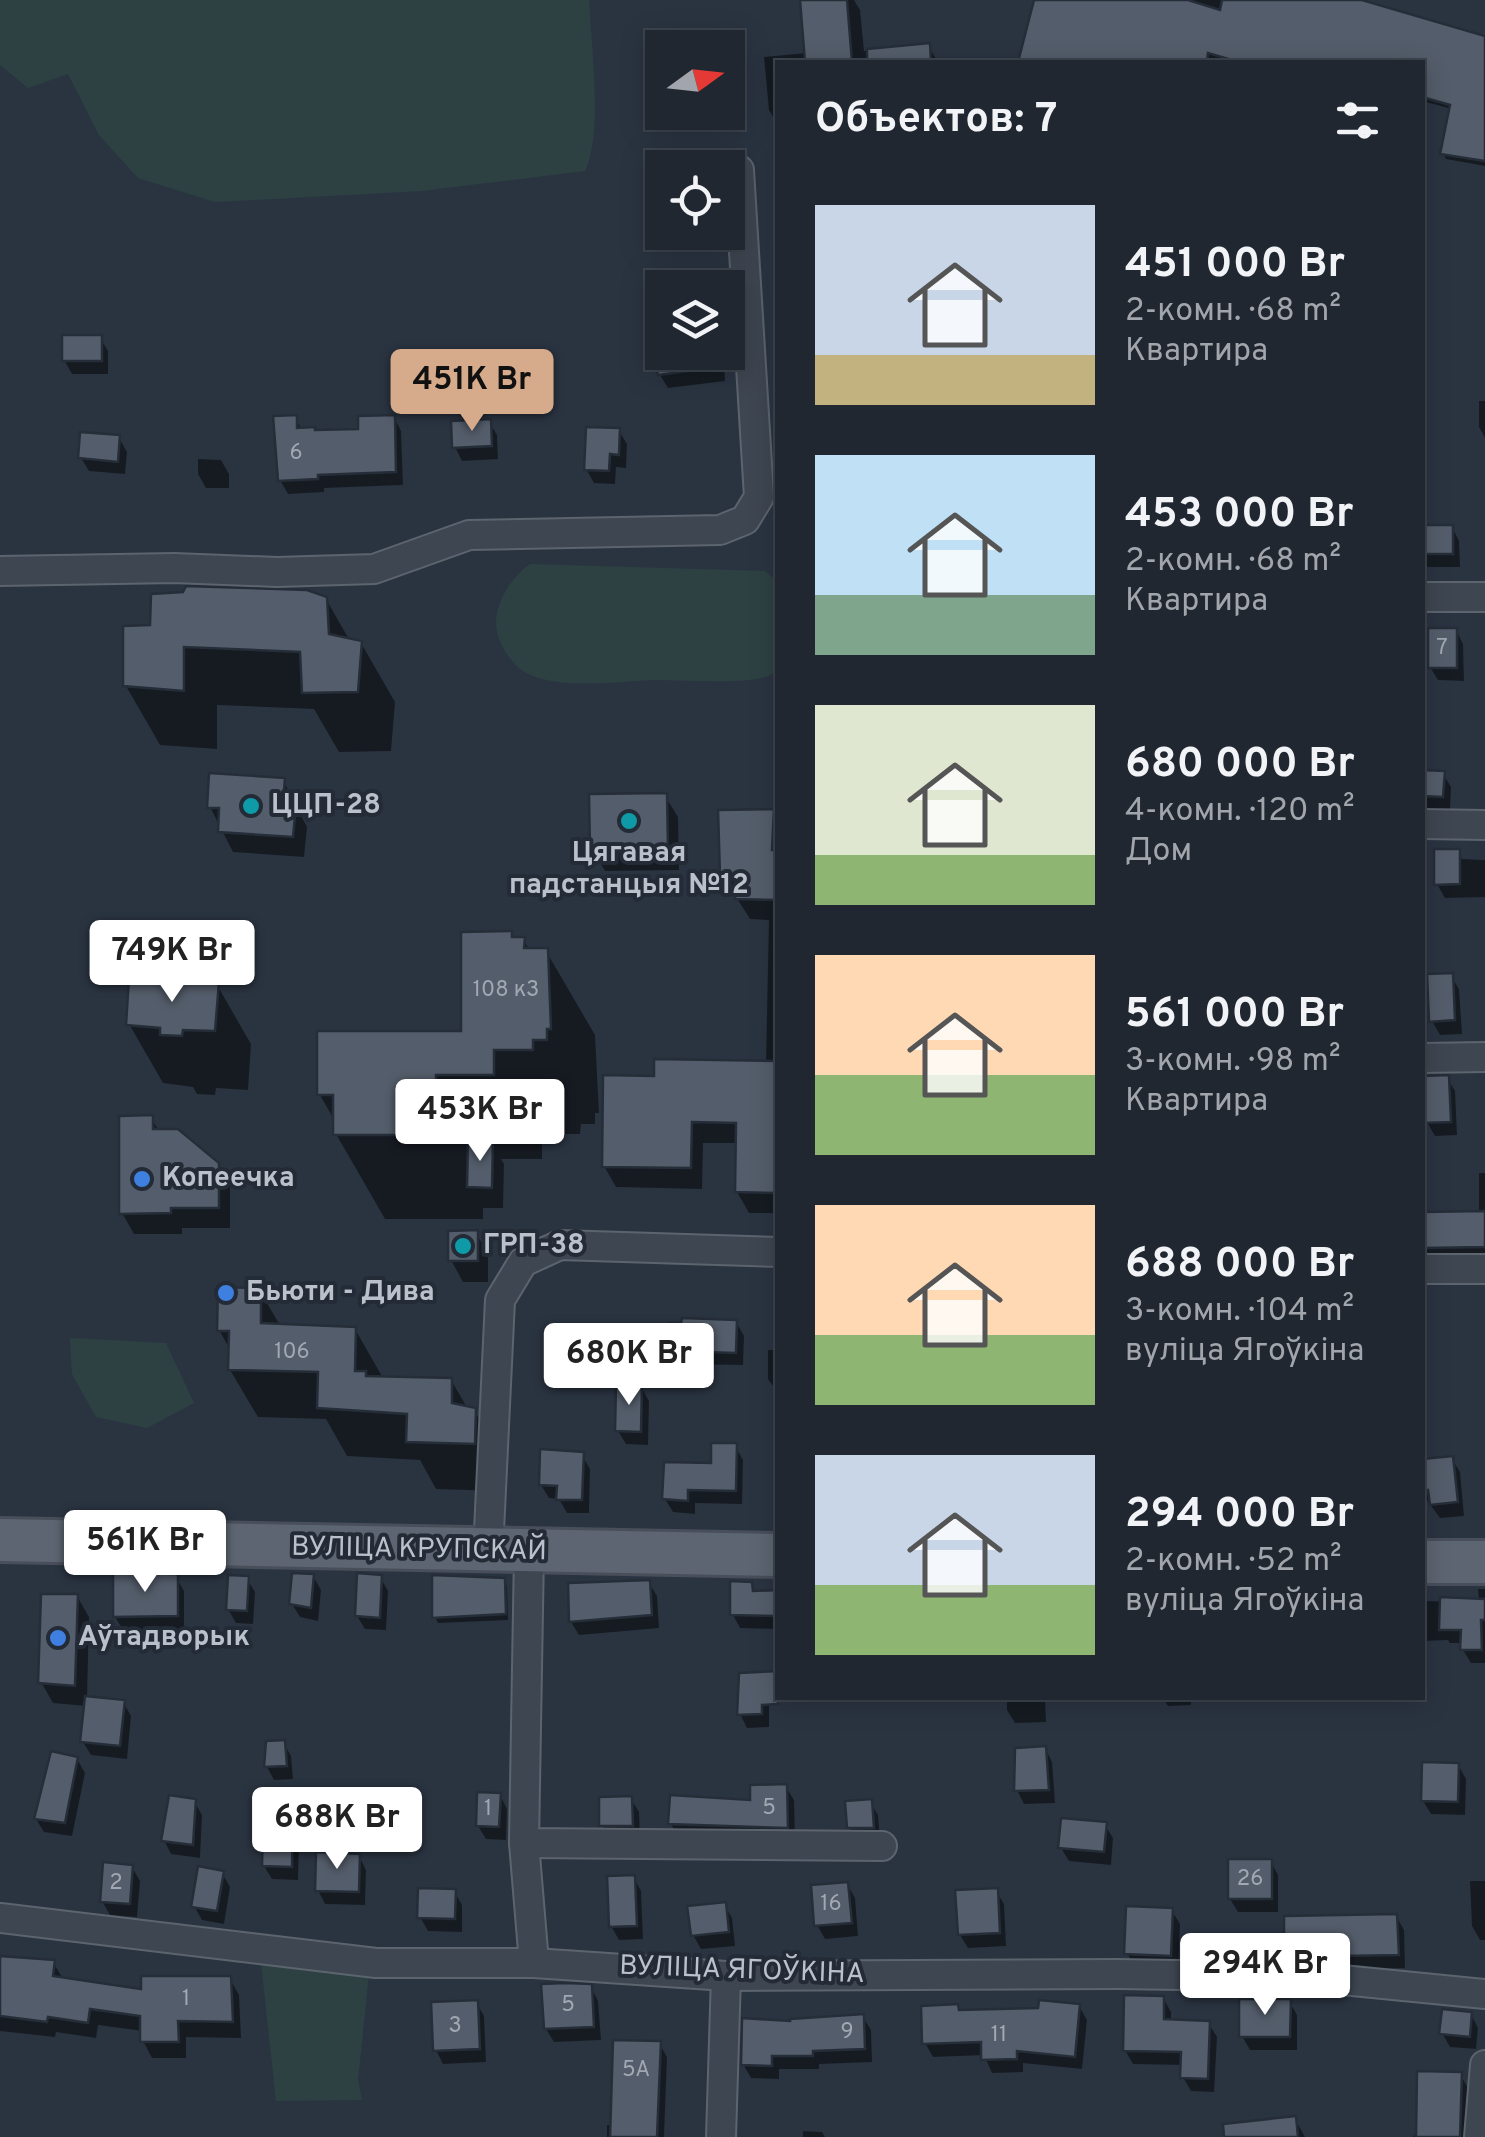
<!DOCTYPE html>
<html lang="ru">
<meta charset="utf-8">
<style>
:root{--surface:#202731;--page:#2d333d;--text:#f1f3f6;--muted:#a2a5ab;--line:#3d444d;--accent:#d6ab8b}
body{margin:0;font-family:Overpass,sans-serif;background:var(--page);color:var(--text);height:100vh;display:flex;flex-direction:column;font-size:38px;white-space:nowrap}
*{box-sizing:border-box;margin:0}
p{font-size:32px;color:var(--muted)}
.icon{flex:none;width:55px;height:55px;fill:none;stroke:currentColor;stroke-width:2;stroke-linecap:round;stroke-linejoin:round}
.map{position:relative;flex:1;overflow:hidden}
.panel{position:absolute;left:775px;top:60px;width:650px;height:1640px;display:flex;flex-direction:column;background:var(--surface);border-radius:0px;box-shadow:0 5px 25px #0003,0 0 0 2px var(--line)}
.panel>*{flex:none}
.needle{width:65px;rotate:75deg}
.controls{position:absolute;left:645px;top:30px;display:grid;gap:20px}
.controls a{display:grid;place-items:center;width:100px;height:100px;border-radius:0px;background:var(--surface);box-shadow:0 5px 25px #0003,0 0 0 2px var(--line);font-size:50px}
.price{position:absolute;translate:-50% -85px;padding:0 22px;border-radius:10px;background:#fff;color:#222;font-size:32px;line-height:65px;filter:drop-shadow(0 2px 5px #0008)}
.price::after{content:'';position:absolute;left:50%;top:60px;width:30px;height:22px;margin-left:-15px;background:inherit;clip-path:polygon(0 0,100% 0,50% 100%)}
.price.selected{background:var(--accent);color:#111}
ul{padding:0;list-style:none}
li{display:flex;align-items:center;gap:30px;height:250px;padding:0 40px}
li span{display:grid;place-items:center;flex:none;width:280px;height:200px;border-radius:0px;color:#555}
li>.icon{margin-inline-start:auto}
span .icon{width:120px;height:120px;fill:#fffc;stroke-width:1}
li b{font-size:42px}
h2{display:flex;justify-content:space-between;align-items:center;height:120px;padding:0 40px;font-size:42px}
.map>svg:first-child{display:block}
.green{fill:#2d4143}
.shadow{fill:#0007}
.building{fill:#545d6b;stroke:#252d38;stroke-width:2.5}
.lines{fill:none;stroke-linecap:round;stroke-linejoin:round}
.minor-casing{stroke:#5c646e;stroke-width:32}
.primary-casing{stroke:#484f5a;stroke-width:48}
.minor{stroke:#3e4651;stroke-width:28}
.primary{stroke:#5c6571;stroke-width:42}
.culture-dot{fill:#0f9aa8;stroke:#232b36;stroke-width:4}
.shop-dot{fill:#3f7fe0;stroke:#232b36;stroke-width:4}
.labels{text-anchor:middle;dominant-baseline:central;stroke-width:8;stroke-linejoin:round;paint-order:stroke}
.number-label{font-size:22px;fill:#a1a8b3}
.poi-label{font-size:28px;font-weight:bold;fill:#bbc1cb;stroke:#232b36;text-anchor:start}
.street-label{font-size:28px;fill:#bbc1cb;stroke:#232b36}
</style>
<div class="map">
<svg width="1485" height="2137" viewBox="0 0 1485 2137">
<rect width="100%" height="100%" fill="#2a3441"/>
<g class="green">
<path d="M0,0H589C591,43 603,134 585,171L421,191L215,202L138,178L99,135L68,74L28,88L0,65Z"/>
<path d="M530,564L765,571L777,581V671C769,677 759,679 749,680C718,683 687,680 656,680C621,681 565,689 533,676C513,669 496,643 496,622C497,599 512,577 530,564Z"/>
<polygon points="70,1338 166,1343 194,1403 147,1428 96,1417 72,1374"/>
<polygon points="261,1962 369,1974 358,2080 362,2100 276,2101"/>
</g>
<g class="shadow">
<polygon points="802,0 854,0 860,10 864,51 928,46 938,62 778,62 778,125 769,110 764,57 807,53"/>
<polygon points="1038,0 1357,0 1485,38 1485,166 1446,159 1443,153 1452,109 1422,101 1422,62 1021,62"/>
<polygon points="662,331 662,352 724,358 725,381 668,388 660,375 652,332"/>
<polygon points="100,338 108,351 108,374 72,374 64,360"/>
<polygon points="1479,401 1485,401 1485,438 1479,427"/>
<polygon points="394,417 401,431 403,485 324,488 324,492 288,494 280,480 295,418 302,430 315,433 361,431"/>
<polygon points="489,422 497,435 498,459 462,461 455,447"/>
<polygon points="619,431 627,444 626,468 616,467 615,484 594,483 586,469"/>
<polygon points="119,438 127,452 125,474 89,471 81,458"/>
<polygon points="198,459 221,460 229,474 229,488 206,488 198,474"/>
<polygon points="1422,527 1452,527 1459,541 1460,567 1424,567"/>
<polygon points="326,599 350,641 361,643 395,702 391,751 339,752 314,709 217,705 217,749 160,745 126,686 153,627"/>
<polygon points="1456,630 1463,644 1464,681 1438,680 1430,667"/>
<polygon points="1422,773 1443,774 1451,787 1450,810 1422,809"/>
<polygon points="283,780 307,827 304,857 233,852 210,807"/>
<polygon points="665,796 678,817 679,870 605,871 593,850"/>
<polygon points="772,812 778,821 778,1213 749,1213 737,1192 738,1143 703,1143 702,1189 616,1187 604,1166 656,1078 766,1063 769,920 750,919 722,875"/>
<polygon points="1458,852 1462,859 1485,860 1485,897 1445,898 1437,884"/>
<polygon points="511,934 514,939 523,939 530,951 546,951 595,1035 599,1113 595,1113 595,1124 581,1124 580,1134 542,1134 542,1159 501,1159 504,1164 503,1208 483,1208 483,1219 385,1219 336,1134 336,1123 320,1095 463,1034"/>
<polygon points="1451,976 1459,989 1462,1034 1440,1035 1432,1021"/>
<polygon points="153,983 217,985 251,1044 248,1090 216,1088 215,1095 197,1094 193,1087 163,1083 129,1024"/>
<polygon points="1447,1078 1455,1091 1457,1135 1435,1136 1427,1122"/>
<polygon points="151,1118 159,1131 217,1165 230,1187 230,1228 182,1228 182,1234 134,1234 122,1213"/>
<polygon points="1479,1173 1485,1173 1485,1264 1432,1260 1424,1247 1479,1214"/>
<polygon points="476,1233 488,1254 488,1282 463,1282 451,1260"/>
<polygon points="260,1291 281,1327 355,1329 383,1378 451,1380 468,1409 474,1410 502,1459 501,1491 436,1489 420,1460 347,1456 326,1419 258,1417 230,1370 231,1351 219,1330"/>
<polygon points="736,1322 744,1336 743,1365 678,1364 670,1350"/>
<polygon points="768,1350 778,1350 778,1393 768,1379"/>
<polygon points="641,1387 649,1401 648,1445 626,1444 618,1431"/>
<polygon points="735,1446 743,1460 742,1504 695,1503 695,1514 673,1512 665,1499"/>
<polygon points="582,1455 590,1469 589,1513 567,1513 559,1499 549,1498 541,1485"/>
<polygon points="1452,1459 1460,1472 1464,1516 1440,1518 1422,1493 1422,1462"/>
<polygon points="313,1576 321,1590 318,1621 300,1617 292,1604"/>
<polygon points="176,1577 184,1591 184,1629 123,1630 115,1617"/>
<polygon points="380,1577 388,1591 386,1630 365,1629 357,1616"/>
<polygon points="247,1579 255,1592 253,1624 236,1623 228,1609"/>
<polygon points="503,1580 507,1586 508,1620 438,1623 435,1617"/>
<polygon points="649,1583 657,1596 659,1628 579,1635 571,1622"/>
<polygon points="751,1584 756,1594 778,1593 778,1629 740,1628 733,1615"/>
<polygon points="1478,1589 1485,1589 1485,1663 1471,1663 1463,1650 1463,1643 1450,1643 1448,1640 1422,1641 1422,1601 1479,1602"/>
<polygon points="77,1596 89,1617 87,1698 123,1702 131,1716 127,1759 91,1755 83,1742 86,1706 53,1703 41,1682"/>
<polygon points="769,1688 769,1727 747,1728 740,1714"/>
<polygon points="1007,1698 1045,1698 1046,1722 1015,1723 1007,1710"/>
<polygon points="1163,1698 1191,1698 1191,1705 1168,1706"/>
<polygon points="283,1742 291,1756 293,1779 274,1780 267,1767 269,1744"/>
<polygon points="1045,1748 1052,1762 1055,1803 1024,1804 1017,1790"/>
<polygon points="77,1759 85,1773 72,1836 44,1832 36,1819"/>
<polygon points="1458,1765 1466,1779 1465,1815 1431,1814 1423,1801"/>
<polygon points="786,1787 794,1800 795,1841 678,1837 671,1824 753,1803"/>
<polygon points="500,1795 507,1809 506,1840 486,1839 478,1826"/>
<polygon points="631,1799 639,1812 640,1839 610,1839 602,1825"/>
<polygon points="194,1801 202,1815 200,1858 171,1854 164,1840"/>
<polygon points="870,1802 878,1815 880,1841 857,1841 849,1827"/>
<polygon points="1105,1825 1113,1838 1111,1865 1069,1861 1061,1848"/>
<polygon points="292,1827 299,1840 298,1880 272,1879 264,1866"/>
<polygon points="359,1856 366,1870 365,1905 325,1904 318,1890"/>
<polygon points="1271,1862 1278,1875 1278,1912 1238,1912 1230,1899"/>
<polygon points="132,1867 140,1881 137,1917 110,1915 102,1901"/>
<polygon points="222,1873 230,1887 224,1924 202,1920 194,1906"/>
<polygon points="634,1878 641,1891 643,1939 619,1940 611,1926"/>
<polygon points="1470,1881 1485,1881 1485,1940 1480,1940 1472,1926"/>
<polygon points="847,1884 855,1898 858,1936 825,1939 817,1925"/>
<polygon points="454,1891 462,1905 462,1932 428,1931 420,1917"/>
<polygon points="996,1891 1004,1904 1006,1946 968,1948 960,1935"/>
<polygon points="724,1904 732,1918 735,1946 701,1949 693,1935"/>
<polygon points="1172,1911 1180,1924 1178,1969 1135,1967 1127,1953"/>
<polygon points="1396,1916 1404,1930 1405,1968 1295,1970 1287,1956"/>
<polygon points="0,1958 53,1962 63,1979 143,1992 230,1979 239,1995 241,2038 186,2037 186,2058 152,2058 143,2041 143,2031 98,2025 96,2038 56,2032 55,2037 0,2031"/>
<polygon points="591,1987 598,2001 601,2040 554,2042 546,2029"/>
<polygon points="1163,1998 1171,2012 1171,2022 1209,2024 1217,2037 1214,2092 1191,2091 1183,2077 1183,2065 1133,2064 1125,2050"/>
<polygon points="1289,2001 1297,2015 1297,2050 1250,2050 1242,2036"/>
<polygon points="476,2002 484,2016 486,2062 443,2064 436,2050"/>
<polygon points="1079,2006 1087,2020 1082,2069 1023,2063 1023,2072 992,2073 984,2055 933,2057 925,2043 960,2013"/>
<polygon points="1471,2014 1478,2028 1476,2049 1450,2047 1442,2033"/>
<polygon points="863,2017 871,2030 872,2062 819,2064 819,2069 779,2069 779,2079 751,2078 743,2064 792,2024"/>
<polygon points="659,2043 667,2057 664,2137 607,2137 607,2125 613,2125"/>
<polygon points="1460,2074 1468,2088 1467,2137 1413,2137"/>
<polygon points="1295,2119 1305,2137 1235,2137"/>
<polygon points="803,2131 822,2132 825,2137 803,2137"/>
</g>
<g class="building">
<polygon points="800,0 847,0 852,62 805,62"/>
<polygon points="1034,0 1188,0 1220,10 1222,0 1362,0 1485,36 1485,161 1440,154 1450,105 1422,97 1422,62 1239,62 1208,53 1207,62 1018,62"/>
<polygon points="930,43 931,62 867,62 867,49"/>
<rect x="62" y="335" width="40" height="26"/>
<polygon points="653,352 733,352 733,365 658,375"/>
<polygon points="297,415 297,428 315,427 315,430 358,429 358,416 395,415 396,472 318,475 318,479 278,481 273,416"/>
<polygon points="491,419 492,446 452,448 451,421"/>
<polygon points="586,427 620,428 619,455 610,454 609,471 584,470"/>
<polygon points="80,432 120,435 118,462 78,458"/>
<rect x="1422" y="525" width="31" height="29"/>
<polygon points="186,586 307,590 327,597 329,634 362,641 358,692 302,693 300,652 184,647 184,691 123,686 123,626 150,625 151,594 183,592"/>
<rect x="1428" y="628" width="29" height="40"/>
<polygon points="1422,770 1445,771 1443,797 1422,796"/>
<polygon points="209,773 285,778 283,803 296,804 293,837 218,832 219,808 207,808"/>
<polygon points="667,793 668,849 590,850 589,794"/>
<polygon points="774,809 772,850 778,850 778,900 735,899 735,876 720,876 718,810"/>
<polygon points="1434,849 1460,849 1460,884 1434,885"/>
<polygon points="512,931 512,937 525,937 524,948 548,948 551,1029 547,1029 547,1040 533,1040 533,1050 494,1050 494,1075 436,1075 436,1135 333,1135 333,1095 317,1095 317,1031 461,1031 461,932"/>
<polygon points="1453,973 1455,1020 1429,1022 1427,974"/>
<polygon points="129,977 153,978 153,981 219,982 215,1031 183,1030 182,1036 160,1035 160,1028 126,1025"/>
<polygon points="654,1059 778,1061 778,1193 735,1192 736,1123 692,1122 691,1168 602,1167 603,1075 654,1076"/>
<polygon points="1449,1075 1451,1122 1425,1123 1422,1076"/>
<polygon points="153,1115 153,1129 178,1129 219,1163 219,1208 171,1208 171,1213 119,1214 119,1116"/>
<polygon points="468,1140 493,1140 492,1188 467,1187"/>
<polygon points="1485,1211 1485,1247 1422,1248 1422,1212"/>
<polygon points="478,1230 478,1261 448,1261 448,1231"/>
<polygon points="218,1287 261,1288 261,1323 356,1327 355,1371 366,1371 366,1376 452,1378 452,1403 476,1408 475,1444 406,1442 407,1414 317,1408 318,1372 228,1370 229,1331 217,1331"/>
<polygon points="682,1318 737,1320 736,1353 668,1351 669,1323 681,1323"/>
<polygon points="616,1384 642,1384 641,1432 615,1431"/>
<polygon points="711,1443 737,1443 736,1491 688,1490 688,1501 662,1499 664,1462 711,1463"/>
<polygon points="540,1449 584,1452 582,1500 556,1500 557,1486 539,1485"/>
<polygon points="1453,1456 1458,1502 1430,1505 1428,1490 1422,1490 1422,1459"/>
<polygon points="113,1573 178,1574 178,1616 113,1617"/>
<polygon points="292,1573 314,1574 311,1608 289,1604"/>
<polygon points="357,1573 382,1575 380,1618 355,1616"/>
<polygon points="228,1575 249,1576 247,1611 226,1610"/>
<polygon points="432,1575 505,1578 506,1614 432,1618"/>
<polygon points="650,1580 652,1615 569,1622 568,1583"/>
<polygon points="730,1581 752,1582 753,1591 778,1590 778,1616 730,1615"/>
<polygon points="41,1594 78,1594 75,1686 38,1683"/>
<polygon points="1440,1597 1485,1599 1485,1620 1481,1620 1482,1650 1460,1650 1461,1630 1439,1630"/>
<polygon points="778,1671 778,1704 762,1705 762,1714 737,1715 739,1673"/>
<polygon points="85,1696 125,1700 120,1746 80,1742"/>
<polygon points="285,1740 287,1766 264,1767 266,1741"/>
<polygon points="1046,1746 1049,1790 1014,1791 1015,1748"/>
<polygon points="51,1751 78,1757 65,1823 34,1819"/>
<polygon points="1422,1762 1459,1763 1458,1802 1421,1801"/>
<polygon points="787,1784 788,1828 668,1824 670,1795 750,1800 750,1785"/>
<polygon points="477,1792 501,1793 499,1827 476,1826"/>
<polygon points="169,1795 196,1799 193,1845 161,1841"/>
<polygon points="632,1796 633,1826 599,1826 599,1797"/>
<polygon points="872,1799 874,1828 847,1828 845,1801"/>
<polygon points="1061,1818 1107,1822 1104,1852 1058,1848"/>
<polygon points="263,1823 293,1824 292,1867 262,1866"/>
<polygon points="316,1852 360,1854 359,1892 315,1891"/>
<rect x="1228" y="1859" width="44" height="40"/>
<polygon points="103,1862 133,1865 130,1904 100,1902"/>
<polygon points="198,1866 224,1871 217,1911 191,1907"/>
<polygon points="635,1875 637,1926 609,1927 607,1876"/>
<polygon points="848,1882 852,1923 814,1926 811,1885"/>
<polygon points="418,1888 456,1889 455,1919 417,1918"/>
<polygon points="998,1888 1000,1933 958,1935 955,1890"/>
<polygon points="726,1902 729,1932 691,1936 687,1906"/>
<polygon points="1126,1906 1173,1908 1171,1956 1124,1954"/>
<polygon points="1397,1914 1399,1955 1284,1957 1284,1916"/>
<polygon points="0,1956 55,1960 53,1976 141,1989 141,1976 231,1976 233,2022 178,2021 179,2042 140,2042 140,2016 90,2009 88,2023 48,2017 47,2022 0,2016"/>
<polygon points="565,1983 592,1984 594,2027 544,2029 541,1984"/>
<polygon points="1124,1995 1164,1996 1164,2019 1210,2021 1208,2079 1180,2078 1181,2052 1123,2051"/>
<polygon points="1239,1999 1291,1999 1290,2037 1239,2037"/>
<polygon points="478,2000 480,2049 433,2051 431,2002"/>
<polygon points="1039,2000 1080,2004 1075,2057 1017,2051 1017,2059 981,2060 981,2042 922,2044 921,2006 958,2004 959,2010 1038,2008"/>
<polygon points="1442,2009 1472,2012 1470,2037 1439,2034"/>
<polygon points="864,2014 865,2049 813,2051 813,2056 772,2056 772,2066 741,2065 742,2018 790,2021 790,2019"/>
<polygon points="613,2040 661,2041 657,2137 610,2137"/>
<polygon points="1417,2071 1462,2072 1460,2137 1416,2137"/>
<polygon points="1296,2116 1298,2137 1224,2137 1223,2124"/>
</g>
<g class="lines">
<g class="minor-casing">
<g id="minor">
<polyline points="0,571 174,568 277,572 374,569 469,535 720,530 745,520 759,497 739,170"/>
<polyline points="1422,597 1485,597"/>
<polyline points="1422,824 1485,825"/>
<polyline points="1422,1058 1485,1057"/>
<polyline points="1422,1269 1485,1269"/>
<polyline points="488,1552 500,1300 523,1262 560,1245 778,1252"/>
<polyline points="529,1552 524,1843 882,1846"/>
<polyline points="524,1843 534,1963"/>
<polyline points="0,1918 376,1963 534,1963 726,1976 1118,1974 1312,1977 1485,1994"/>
<polyline points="721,2137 726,1976"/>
<polyline points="1479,2137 1485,2065"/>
</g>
</g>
<g class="primary-casing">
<g id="primary">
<polyline points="0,1540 778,1555"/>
<polyline points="1422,1562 1485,1562"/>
</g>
</g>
<use href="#minor" class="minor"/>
<use href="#primary" class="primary"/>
</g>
<g class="culture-dot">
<circle cx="251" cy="806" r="10"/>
<circle cx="629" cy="821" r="10"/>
<circle cx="463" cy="1246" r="10"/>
</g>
<g class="shop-dot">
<circle cx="142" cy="1179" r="10"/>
<circle cx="226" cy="1293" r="10"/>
<circle cx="58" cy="1638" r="10"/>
</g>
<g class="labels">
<g class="number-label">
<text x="296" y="453">6</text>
<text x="1442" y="648">7</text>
<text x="506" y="990">108 к3</text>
<text x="292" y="1352">106</text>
<text x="769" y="1808">5</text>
<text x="488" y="1809">1</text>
<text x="1250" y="1879">26</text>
<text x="116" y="1883">2</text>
<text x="831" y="1904">16</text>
<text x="186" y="1999">1</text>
<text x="568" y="2005">5</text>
<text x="455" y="2026">3</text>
<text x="847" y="2032">9</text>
<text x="999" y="2035">11</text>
<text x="636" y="2070">5А</text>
</g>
<g class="poi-label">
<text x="271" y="806">ЦЦП-28</text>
<text x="629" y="854" text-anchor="middle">Цягавая<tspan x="629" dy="32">падстанцыя №12</tspan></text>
<text x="162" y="1179">Копеечка</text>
<text x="483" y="1246">ГРП-38</text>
<text x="246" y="1293">Бьюти - Дива</text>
<text x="78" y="1638">Аўтадворык</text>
</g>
<g class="street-label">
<text transform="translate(419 1550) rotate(1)">ВУЛІЦА КРУПСКАЙ</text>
<text transform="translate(742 1971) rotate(2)">ВУЛІЦА ЯГОЎКІНА</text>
</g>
</g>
</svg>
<div class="controls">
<a><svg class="needle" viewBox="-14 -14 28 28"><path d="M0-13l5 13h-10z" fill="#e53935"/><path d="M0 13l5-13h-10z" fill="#a2a5ab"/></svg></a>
<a><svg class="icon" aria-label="locate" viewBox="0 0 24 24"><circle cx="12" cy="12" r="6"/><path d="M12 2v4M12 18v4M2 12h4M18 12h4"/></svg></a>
<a><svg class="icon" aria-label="layers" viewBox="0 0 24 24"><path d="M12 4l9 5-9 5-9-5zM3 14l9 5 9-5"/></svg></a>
</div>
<b class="price selected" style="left:472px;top:434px">451K Br</b>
<b class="price" style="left:172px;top:1005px">749K Br</b>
<b class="price" style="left:480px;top:1164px">453K Br</b>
<b class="price" style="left:629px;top:1408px">680K Br</b>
<b class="price" style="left:145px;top:1595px">561K Br</b>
<b class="price" style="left:337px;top:1872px">688K Br</b>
<b class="price" style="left:1265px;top:2018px">294K Br</b>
<section class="panel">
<h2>Объектов: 7<svg class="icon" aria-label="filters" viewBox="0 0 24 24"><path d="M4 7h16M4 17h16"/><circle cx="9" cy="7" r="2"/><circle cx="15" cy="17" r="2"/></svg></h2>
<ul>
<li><span style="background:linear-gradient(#c9d6e8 75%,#c2b280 0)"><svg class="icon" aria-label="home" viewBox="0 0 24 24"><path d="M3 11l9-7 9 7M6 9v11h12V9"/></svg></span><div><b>451 000 Br</b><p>2-комн. · 68 m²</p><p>Квартира</p></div></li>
<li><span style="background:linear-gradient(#bfe0f5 70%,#7fa58c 0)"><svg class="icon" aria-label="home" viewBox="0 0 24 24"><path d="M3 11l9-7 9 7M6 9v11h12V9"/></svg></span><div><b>453 000 Br</b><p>2-комн. · 68 m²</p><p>Квартира</p></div></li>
<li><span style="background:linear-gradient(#dfe7d0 75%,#8fb573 0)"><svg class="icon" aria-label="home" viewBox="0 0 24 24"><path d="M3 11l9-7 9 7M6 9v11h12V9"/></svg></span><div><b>680 000 Br</b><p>4-комн. · 120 m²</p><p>Дом</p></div></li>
<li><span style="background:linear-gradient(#ffd9b3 60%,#8fb573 0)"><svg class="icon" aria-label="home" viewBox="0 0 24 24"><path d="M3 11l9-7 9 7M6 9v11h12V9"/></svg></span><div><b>561 000 Br</b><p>3-комн. · 98 m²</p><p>Квартира</p></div></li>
<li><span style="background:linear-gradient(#ffd9b3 65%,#8fb573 0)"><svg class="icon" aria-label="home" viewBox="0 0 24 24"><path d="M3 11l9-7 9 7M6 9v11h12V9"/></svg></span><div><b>688 000 Br</b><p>3-комн. · 104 m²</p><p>вуліца Ягоўкіна</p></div></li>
<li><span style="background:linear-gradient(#c9d6e8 65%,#8fb573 0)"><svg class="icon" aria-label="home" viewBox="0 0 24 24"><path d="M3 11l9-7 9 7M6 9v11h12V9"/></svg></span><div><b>294 000 Br</b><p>2-комн. · 52 m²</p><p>вуліца Ягоўкіна</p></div></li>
</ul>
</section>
</div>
